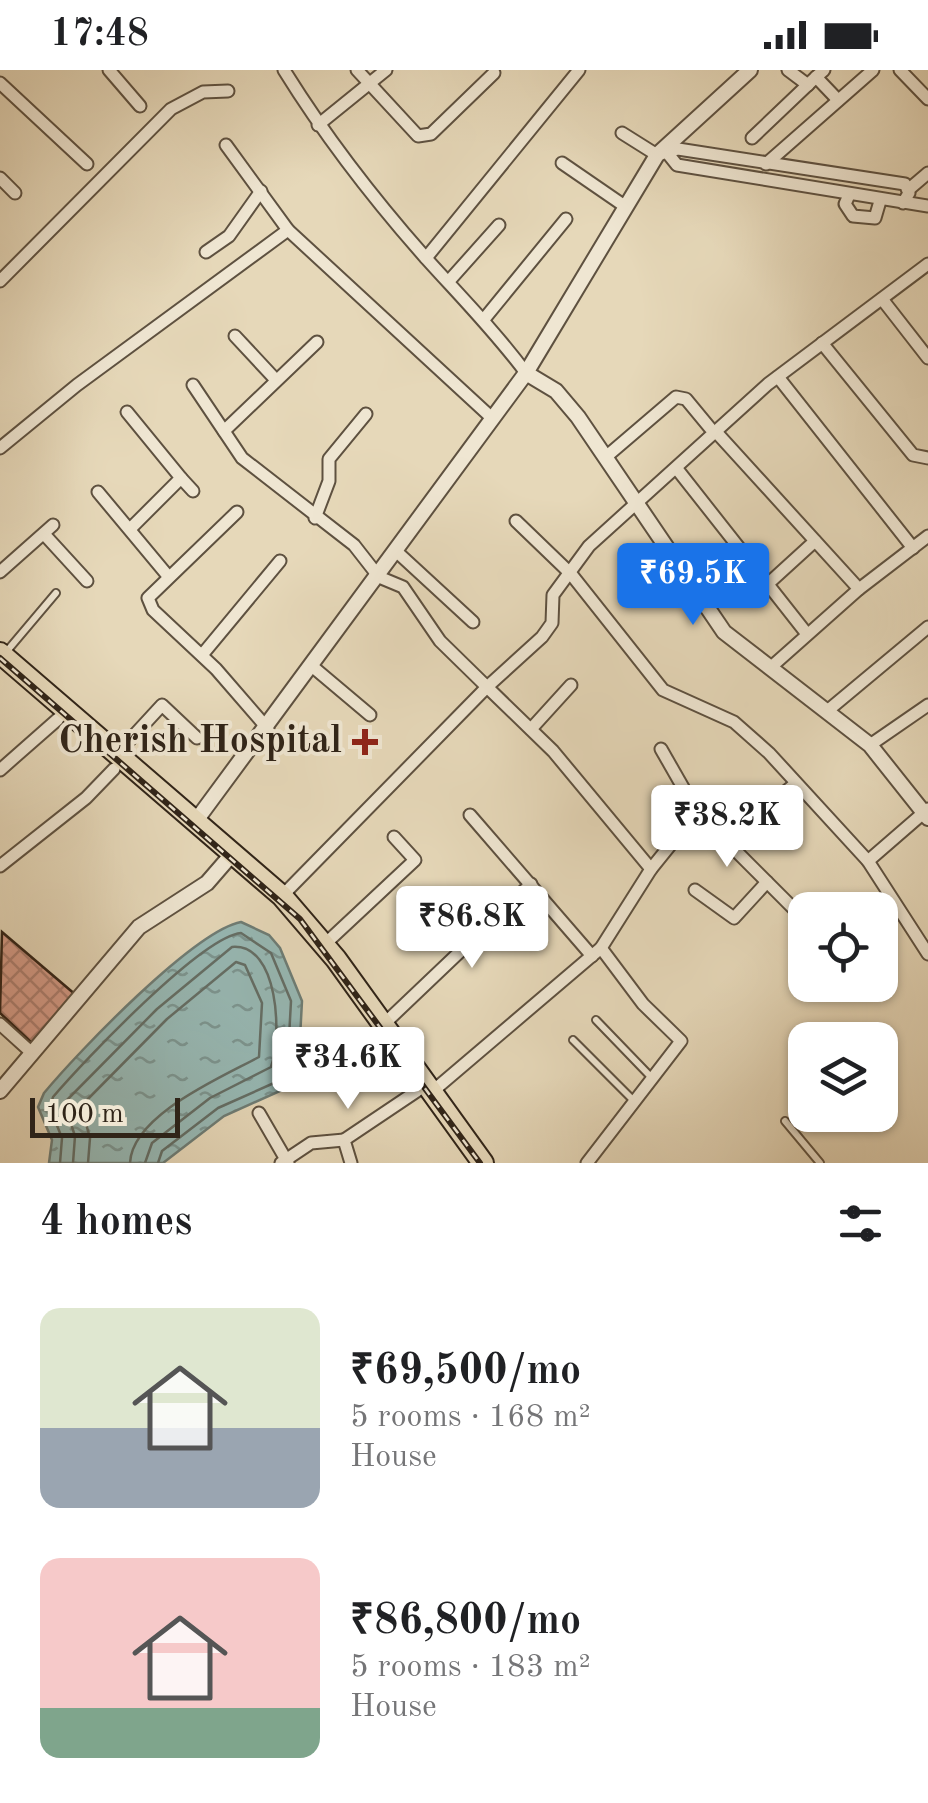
<!DOCTYPE html>
<meta charset="utf-8">
<style>
:root{--surface:#fff;--page:#f2f2f2;--text:#202124;--muted:#757577;--accent:#1a73e8}
body{margin:0;font-family:"Old Standard TT",serif;background:var(--page);color:var(--text);height:100vh;display:flex;flex-direction:column;font-size:38px;white-space:nowrap}
*{box-sizing:border-box;margin:0}
p{font-size:32px;color:var(--muted)}
.icon{flex:none;width:55px;height:55px;fill:none;stroke:currentColor;stroke-width:2;stroke-linecap:round;stroke-linejoin:round}
.map{position:relative;height:1093px;overflow:hidden}
.drawer{display:flex;flex-direction:column;background:var(--surface);flex:1}
.drawer>*{flex:none}
.buttons{position:absolute;left:788px;top:822px;display:grid;gap:20px}
.buttons a{display:grid;place-items:center;width:110px;height:110px;border-radius:20px;background:var(--surface);box-shadow:0 2px 8px #0004;font-size:50px}
.scale{position:absolute;left:30px;bottom:25px;width:150px;box-sizing:border-box;padding-left:10px;border:5px solid #302418;border-top:0;font-size:28px;line-height:35px;white-space:nowrap;color:#302418;-webkit-text-stroke:8px #efe6d2;paint-order:stroke}
.price{position:absolute;translate:-50% -85px;padding:0 22px;border-radius:10px;background:#fff;color:#222;font-size:32px;line-height:65px;filter:drop-shadow(0 2px 5px #0008)}
.price::after{content:'';position:absolute;left:50%;top:60px;width:30px;height:22px;margin-left:-15px;background:inherit;clip-path:polygon(0 0,100% 0,50% 100%)}
.price.selected{background:var(--accent);color:#fff}
ul{padding:0;list-style:none}
li{display:flex;align-items:center;gap:30px;height:250px;padding:0 40px}
li span{display:grid;place-items:center;flex:none;width:280px;height:200px;border-radius:20px;color:#555}
li>.icon{margin-inline-start:auto}
span .icon{width:120px;height:120px;fill:#fffc;stroke-width:1}
li b{font-size:42px}
h2{display:flex;justify-content:space-between;align-items:center;height:120px;padding:0 40px;font-size:42px}
.status{display:flex;justify-content:space-between;align-items:center;height:70px;padding:0 50px;background:var(--surface);direction:ltr}
.status svg{height:28px;fill:currentColor}
.map>svg:first-child{display:block}
.water{fill:url(#water-ripples);stroke:#6e7d76;stroke-width:2.5}
.lines{fill:none;stroke-linecap:round;stroke-linejoin:round}
.shore{stroke:#646e66;stroke-width:2.5}
.building{fill:url(#building-cross-hatch);stroke:#302418;stroke-width:2.5;filter:url(#shadow)}
.service-casing{stroke:#5e5140;stroke-width:10}
.minor-casing{stroke:#5e5140;stroke-width:15}
.tertiary-casing{stroke:#5e5140;stroke-width:18}
.trunk-casing{stroke:#302418;stroke-width:24}
.service{stroke:#efe6d2;stroke-width:6}
.minor{stroke:#efe6d2;stroke-width:11}
.tertiary{stroke:#efe6d2;stroke-width:14}
.trunk{stroke:#e6d8b9;stroke-width:20}
.rail-casing{stroke:#302418;stroke-width:6}
.rail{stroke:#efe6d2;stroke-width:2.5;stroke-dasharray:8;stroke-linecap:butt}
.poi-dot{fill:#8f2418;stroke:#efe6d2;stroke-width:4}
.labels{text-anchor:middle;dominant-baseline:central;stroke-width:8;stroke-linejoin:round;paint-order:stroke}
.poi-label{font-size:38px;font-weight:bold;fill:#302418;stroke:#efe6d2;text-anchor:end}
</style>
<div class="status"><b>17:48</b><svg viewBox="0 0 49 12"><path d="M0 12V9h3v3zM5 12V6h3v6zM10 12V3h3v9zM15 12V0h3v12zM26 1h20v11H26zM47 4h2v5h-2z"/></svg></div>
<div class="map">
<svg width="928" height="1093" viewBox="0 0 928 1093">
<defs>
<pattern id="water-ripples" width="26" height="14" patternUnits="userSpaceOnUse" patternTransform="scale(2.5)"><rect width="26" height="14" fill="#97b9b5"/><path d="M2 4q2-2 4 0t4 0M15 11q2-2 4 0t4 0" fill="none" stroke="#7c9692"/></pattern>
<pattern id="building-cross-hatch" width="8" height="8" patternUnits="userSpaceOnUse" patternTransform="scale(2.5)"><rect width="8" height="8" fill="#d69c89"/><path d="M0 0l8 8M0 8l8-8" fill="none" stroke="#ae7f6f"/></pattern>
<filter id="shadow"><feDropShadow dx="3" dy="5.5" stdDeviation="0" flood-color="#0004"/></filter>
</defs>
<rect width="100%" height="100%" fill="#e6d8b9"/>
<filter id="stains"><feTurbulence type="fractalNoise" baseFrequency=".002" numOctaves="4"/><feColorMatrix values="0 0 0 0 .2 0 0 0 0 .09 0 0 0 0 .02 0 0 0 .5 -.17"/></filter>
<radialGradient id="worn" r=".72"><stop offset=".6" stop-color="#630" stop-opacity="0"/><stop offset="1" stop-color="#630" stop-opacity=".3"/></radialGradient>
<path class="water" d="M241,852L269,865L280,878L302,931L299,987L291,1009L280,1021L224,1046L163,1093H49L52,1070L38,1037L44,1023C78,982 194,861 241,852Z"/>
<g class="lines">
<g class="shore">
<path d="M60,1093L62,1068L50,1038L53,1027C83,992 201,867 241,863L271,883L291,931L288,986L282,1003L274,1013L218,1038L162,1081L158,1093"/>
<path d="M73,1093L75,1066L64,1033L157,939L232,877C279,873 282,966 271,997L210,1028L152,1073L145,1093"/>
<path d="M88,1093L90,1068L81,1036L167,949L236,892L245,895L262,933L259,987C222,1007 132,1045 130,1093"/>
</g>
</g>
<polygon class="building" points="2,862 77,926 34,975 0,943"/>
<g class="lines">
<g class="service-casing">
<g id="service">
<polyline points="7,581 56,523"/>
<polyline points="596,950 651,1007"/>
<polyline points="573,970 635,1032"/>
<polyline points="785,1051 820,1093"/>
</g>
</g>
<g class="minor-casing">
<g id="minor">
<polyline points="109,0 140,36"/>
<path d="M284,0C325,66 372,127 424,186C459,225 494,260 526,303"/>
<polyline points="357,0 418,66 431,64 494,3"/>
<polyline points="788,0 808,15"/>
<polyline points="824,0 816,7 838,30"/>
<polyline points="900,0 928,29"/>
<polyline points="0,13 87,94"/>
<polyline points="318,55 386,0"/>
<polyline points="622,63 657,85 678,79 905,114 909,123 903,133"/>
<polyline points="752,68 816,7"/>
<polyline points="226,75 288,160 493,349"/>
<polyline points="669,85 677,95 928,136"/>
<polyline points="562,93 626,137"/>
<polyline points="766,94 873,0"/>
<polyline points="0,108 15,123"/>
<polyline points="908,120 928,103"/>
<polyline points="849,125 845,134 853,146 875,148 880,131"/>
<polyline points="206,182 229,166 261,121"/>
<polyline points="426,188 579,0"/>
<polyline points="0,211 171,39 203,22 228,21"/>
<polyline points="449,211 499,155"/>
<polyline points="882,229 928,288"/>
<polyline points="485,248 566,149"/>
<polyline points="235,266 276,310"/>
<polyline points="822,273 913,385 928,388"/>
<polyline points="778,307 913,478"/>
<polyline points="193,315 242,388 354,475 379,507 403,517 440,571 487,617 542,567 552,553 553,525 589,476 768,314 928,194"/>
<polyline points="127,342 181,408 130,459"/>
<polyline points="224,361 317,272"/>
<polyline points="717,363 859,519 928,466"/>
<polyline points="0,378 77,315 288,160"/>
<polyline points="607,386 676,327 686,329 710,358"/>
<polyline points="677,399 807,564"/>
<polyline points="181,408 193,421"/>
<polyline points="98,422 168,506"/>
<polyline points="237,442 148,528 153,540 216,599 268,659"/>
<polyline points="315,448 329,411 329,389 366,344"/>
<polyline points="516,451 571,504 663,620 734,652 769,683 868,791 928,884"/>
<polyline points="44,464 87,511"/>
<polyline points="397,482 473,552"/>
<polyline points="0,502 53,455"/>
<polyline points="770,512 815,471"/>
<polyline points="202,585 280,491"/>
<polyline points="313,597 370,645"/>
<polyline points="770,598 859,519"/>
<polyline points="826,642 928,557"/>
<polyline points="531,659 571,615"/>
<polyline points="870,675 928,635"/>
<polyline points="661,679 697,742"/>
<polyline points="115,686 162,635 197,668"/>
<polyline points="0,700 58,649"/>
<polyline points="470,745 592,886"/>
<polyline points="727,769 795,714"/>
<polyline points="868,791 928,739"/>
<polyline points="0,796 86,728 114,699"/>
<polyline points="651,799 697,742 805,850"/>
<polyline points="695,820 734,848 767,812"/>
<polyline points="282,826 487,617 553,681 651,799 601,878 433,1021"/>
<polyline points="324,875 415,790 394,767"/>
<polyline points="0,954 32,983"/>
<polyline points="384,954 531,814"/>
<polyline points="259,1043 288,1093"/>
<polyline points="281,1093 311,1073 344,1070"/>
<polyline points="351,1093 344,1070 417,1021"/>
<polyline points="587,1093 681,971 643,934 601,878"/>
</g>
</g>
<g class="tertiary-casing">
<g id="tertiary">
<polyline points="526,303 556,321 578,347 724,562 870,675 928,748"/>
<polyline points="195,752 526,303 657,85 750,0"/>
<polyline points="0,1021 139,857 207,813 233,783"/>
</g>
</g>
<g class="trunk-casing">
<polyline id="trunk" points="0,583 282,826 336,889 483,1093"/>
</g>
<use href="#service" class="service"/>
<use href="#minor" class="minor"/>
<use href="#tertiary" class="tertiary"/>
<use href="#trunk" class="trunk"/>
<g class="rail-casing">
<polyline id="rail" points="0,588 300,849 480,1093"/>
</g>
<use href="#rail" class="rail"/>
</g>
<path class="poi-dot" d="M360 657h10v10h10v10h-10v10h-10v-10h-10v-10h10z"/>
<g class="labels">
<g class="poi-label">
<text x="342" y="672">Cherish Hospital</text>
</g>
</g>
<rect width="100%" height="100%" filter="url(#stains)"/>
<rect width="100%" height="100%" fill="url(#worn)"/>
</svg>
<div class="buttons">
<a><svg class="icon" aria-label="locate" viewBox="0 0 24 24"><circle cx="12" cy="12" r="6"/><path d="M12 2v4M12 18v4M2 12h4M18 12h4"/></svg></a>
<a><svg class="icon" aria-label="layers" viewBox="0 0 24 24"><path d="M12 4l9 5-9 5-9-5zM3 14l9 5 9-5"/></svg></a>
</div>
<div class="scale">100 m</div>
<b class="price selected" style="left:693px;top:558px">₹69.5K</b>
<b class="price" style="left:727px;top:800px">₹38.2K</b>
<b class="price" style="left:472px;top:901px">₹86.8K</b>
<b class="price" style="left:348px;top:1042px">₹34.6K</b>
</div>
<section class="drawer">
<h2>4 homes<svg class="icon" aria-label="filters" viewBox="0 0 24 24"><path d="M4 7h16M4 17h16"/><circle cx="9" cy="7" r="2"/><circle cx="15" cy="17" r="2"/></svg></h2>
<ul>
<li><span style="background:linear-gradient(#dfe7d0 60%,#9aa5b1 0)"><svg class="icon" aria-label="home" viewBox="0 0 24 24"><path d="M3 11l9-7 9 7M6 9v11h12V9"/></svg></span><div><b>₹69,500/mo</b><p>5 rooms · 168 m²</p><p>House</p></div></li>
<li><span style="background:linear-gradient(#f6c9c9 75%,#7fa58c 0)"><svg class="icon" aria-label="home" viewBox="0 0 24 24"><path d="M3 11l9-7 9 7M6 9v11h12V9"/></svg></span><div><b>₹86,800/mo</b><p>5 rooms · 183 m²</p><p>House</p></div></li>
</ul>
</section>
